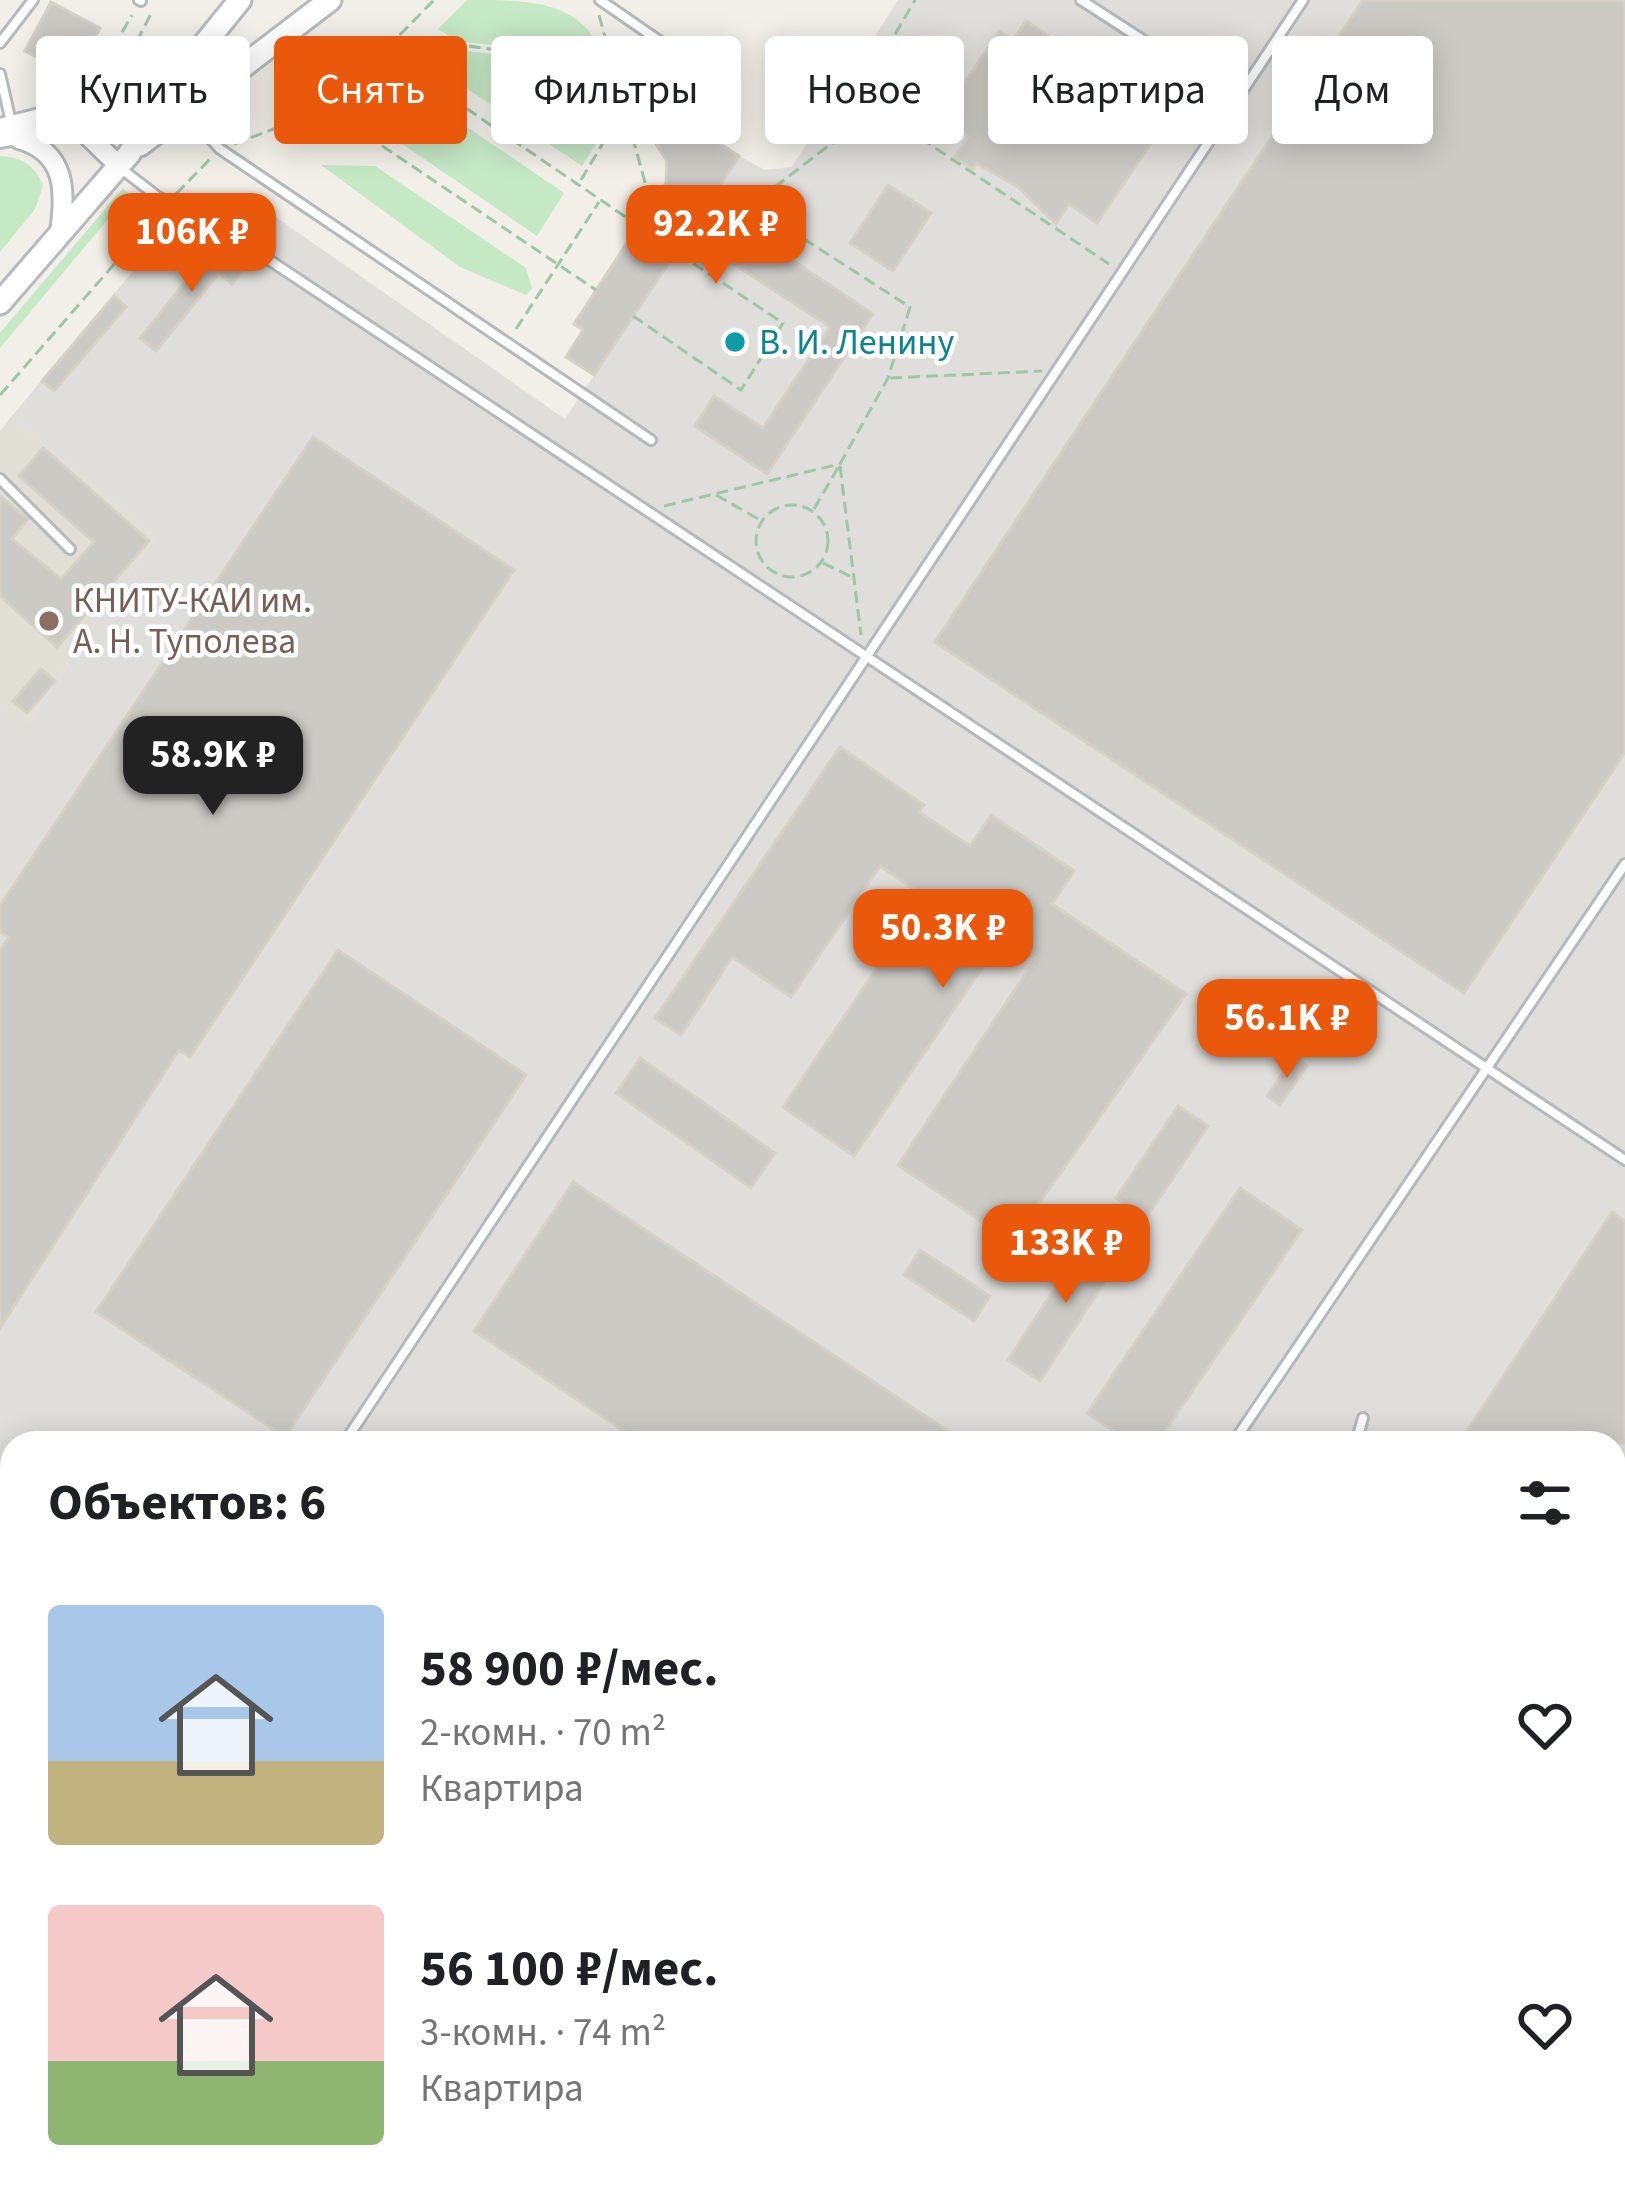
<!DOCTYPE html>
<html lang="ru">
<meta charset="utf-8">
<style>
:root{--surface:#fff;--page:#f2f2f2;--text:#202124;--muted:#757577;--accent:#ea580c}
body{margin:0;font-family:"Source Sans 3",sans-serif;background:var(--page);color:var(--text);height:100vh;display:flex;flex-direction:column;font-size:45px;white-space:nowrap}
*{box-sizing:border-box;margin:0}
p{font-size:39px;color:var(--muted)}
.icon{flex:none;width:66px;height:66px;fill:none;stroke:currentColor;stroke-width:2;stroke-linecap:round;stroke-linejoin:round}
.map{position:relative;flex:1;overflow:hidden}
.side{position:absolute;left:0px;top:1431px;width:1626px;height:768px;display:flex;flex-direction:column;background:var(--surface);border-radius:36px 36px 0 0;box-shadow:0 6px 30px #0003}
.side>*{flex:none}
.banner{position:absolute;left:36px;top:36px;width:1554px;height:108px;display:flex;gap:24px}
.price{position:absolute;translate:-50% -102px;padding:0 27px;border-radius:24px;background:var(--accent);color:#fff;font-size:39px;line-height:78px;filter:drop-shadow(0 3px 6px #0008)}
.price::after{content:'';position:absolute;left:50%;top:72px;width:36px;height:27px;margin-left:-18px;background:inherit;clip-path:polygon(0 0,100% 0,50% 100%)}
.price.active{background:#222;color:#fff}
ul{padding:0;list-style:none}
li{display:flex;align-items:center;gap:36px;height:300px;padding:0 48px}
li span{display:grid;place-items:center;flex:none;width:336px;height:240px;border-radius:12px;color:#555}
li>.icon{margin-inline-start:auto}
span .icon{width:144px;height:144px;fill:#fffc;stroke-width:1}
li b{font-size:51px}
h2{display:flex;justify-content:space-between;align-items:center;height:144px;padding:0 48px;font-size:51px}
.pill{padding:0 42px;border-radius:12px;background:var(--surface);box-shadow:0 6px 30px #0003;font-size:42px;line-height:108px}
.pill.active{background:var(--accent);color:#fff}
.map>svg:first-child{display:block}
.industrial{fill:#e0deda;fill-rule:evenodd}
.education{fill:#e1ded6}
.green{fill:#c5e8c5}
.building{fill:#cccac5;stroke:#d6d1c6;stroke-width:3}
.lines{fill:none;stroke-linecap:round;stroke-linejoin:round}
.service-casing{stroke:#b5b8bc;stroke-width:14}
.tertiary-casing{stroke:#b5b8bc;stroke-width:24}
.secondary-casing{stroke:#b6babf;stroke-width:27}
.path{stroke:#9cc7a9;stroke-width:3;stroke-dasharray:12 6;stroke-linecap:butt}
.service{stroke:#fff;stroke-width:8}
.tertiary{stroke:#fff;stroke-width:18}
.secondary{stroke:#fff;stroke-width:21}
.rail{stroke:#b6b7b8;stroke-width:6;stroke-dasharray:3 15;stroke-linecap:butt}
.culture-dot{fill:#0f9aa8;stroke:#fff;stroke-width:4.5}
.education-dot{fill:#8d6e63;stroke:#fff;stroke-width:4.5}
.labels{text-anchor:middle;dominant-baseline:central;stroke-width:9;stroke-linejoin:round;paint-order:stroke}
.culture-label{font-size:36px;fill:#0d838f;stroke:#fff;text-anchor:start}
.education-label{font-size:36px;fill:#785e54;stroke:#fff;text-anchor:start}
</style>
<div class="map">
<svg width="1625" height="2199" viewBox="0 0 1625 2199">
<rect width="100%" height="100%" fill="#f1efe8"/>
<path class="industrial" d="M898,0H1625V2199H0V705L27,724L155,537L11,417L173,223L215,249L250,199L565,419L739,156L765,170L792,167ZM12,1443H1614V2187H12Z"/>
<polygon class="education" points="11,417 155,537 26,725 0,705 0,431"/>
<g class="green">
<path d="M467,0C531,0 584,0 603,58L457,41L438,29Z"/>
<polygon points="421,45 608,69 619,108 582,166 414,53"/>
<polygon points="423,97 564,193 537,236 386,133"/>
<path d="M0,156C22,157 35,165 43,186L35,209L0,252Z"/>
<polygon points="321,165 375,166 526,268 532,289 526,295 460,267"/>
<polygon points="123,188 129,194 0,348 0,333"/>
</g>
<g class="building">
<polygon points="1363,0 1625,0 1625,752 1464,993 935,642"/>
<polygon points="51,2 100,28 74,77 25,51"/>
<polygon points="1026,21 1155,106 1142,126 1156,136 1097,223 1069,204 1056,224 1018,187 976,163 973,169 955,157 968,137 941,118 999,31 1013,40"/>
<polygon points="661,105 739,156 708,204 873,314 767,474 695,426 714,396 763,428 830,327 688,234 594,375 566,357 583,330 574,324 666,183 667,161 654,141 658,134 647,127"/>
<polygon points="888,185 931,213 893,271 850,243"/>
<polygon points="212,249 226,260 233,252 248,264 232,284 219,273 156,351 140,338"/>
<polygon points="114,296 126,307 54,391 42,381"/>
<polygon points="313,437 514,570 190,1057 179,1050 0,1328 0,951 9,937 0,932 0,906"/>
<polygon points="43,448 149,541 57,647 0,596 0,496 28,519 12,539 61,579 94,542 19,476"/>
<polygon points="41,669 55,681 27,713 13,701"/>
<polygon points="840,747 924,805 919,812 970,846 991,815 1074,871 1052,904 1186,994 1012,1242 898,1165 1036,958 1004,936 854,1156 783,1107 925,897 880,866 791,997 732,957 681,1035 655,1018"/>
<polygon points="338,950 526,1075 285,1437 96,1312"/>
<polygon points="1294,1057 1307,1066 1280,1105 1267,1096"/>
<polygon points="640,1058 775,1153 751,1188 616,1093"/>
<polygon points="1178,1106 1208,1126 1146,1218 1116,1198"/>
<polygon points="573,1182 966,1443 642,1443 474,1331"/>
<polygon points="1240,1188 1302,1230 1157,1443 1131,1443 1087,1413"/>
<polygon points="1612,1212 1625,1221 1625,1443 1459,1443"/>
<polygon points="1092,1231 1124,1252 1040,1381 1008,1360"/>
<polygon points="920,1250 990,1296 974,1321 904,1275"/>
</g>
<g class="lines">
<g class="service-casing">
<g id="service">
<polyline points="139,0 141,1"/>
<polyline points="600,0 681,56"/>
<polyline points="1081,0 1236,100"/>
<polyline points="0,43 33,0"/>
<polyline points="0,74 11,122"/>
<polyline points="189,115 220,149 651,440"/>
<polyline points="119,167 158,197 227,232 1625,1160"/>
<polyline points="0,479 70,549"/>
<polyline points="344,1443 1303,0"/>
<polyline points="1233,1443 1625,864"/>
<polyline points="1356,1443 1363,1418"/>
<polyline points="1614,1637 1625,1645"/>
<polyline points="1614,1824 1621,1810"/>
</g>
</g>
<g class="tertiary-casing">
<g id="tertiary">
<polyline points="75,123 118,165"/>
<polyline points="0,128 171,85"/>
<polyline points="0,138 153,111"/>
<path d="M19,139C66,152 66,191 60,232"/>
</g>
</g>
<g class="secondary-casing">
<g id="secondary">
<polyline points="140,145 330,0"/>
<polyline points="0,303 129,154 171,85 240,0"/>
</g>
</g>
<g class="path">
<polyline points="599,15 649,197 671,209"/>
<polyline points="387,48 434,0"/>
<polyline points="382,53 415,39 612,65 661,59"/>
<polyline points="291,65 396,116 372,139 596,290"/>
<polyline points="95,79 132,15"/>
<polyline points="329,80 379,54"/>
<polyline points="66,91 125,64 152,12"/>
<polyline points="398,115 429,83 639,226"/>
<polyline points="832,143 916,135 1109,264"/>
<polyline points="234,144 321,111 328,81"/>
<polyline points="581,180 622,111 670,66"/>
<polyline points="176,194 211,158"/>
<polyline points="732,220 832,143 915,0"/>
<polyline points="633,316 741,390 783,323 676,252"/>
<polyline points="516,329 599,202"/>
<polyline points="890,378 1042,371"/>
<polyline points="0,395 158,214"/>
<polyline points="840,466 861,635"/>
<polyline points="716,495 760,520"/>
<circle cx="792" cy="541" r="36"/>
<polyline points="664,506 840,464 888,378 910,307 754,207"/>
<polyline points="814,509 839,466"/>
<polyline points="823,563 852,577"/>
</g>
<use href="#service" class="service"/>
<use href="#tertiary" class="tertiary"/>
<use href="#secondary" class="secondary"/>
<g class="rail">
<polyline points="1614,2177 1625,2165"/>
<polyline points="1594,2199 1605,2187"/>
</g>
</g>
<circle class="culture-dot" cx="735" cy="342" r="12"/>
<circle class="education-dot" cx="49" cy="621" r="12"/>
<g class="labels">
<g class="culture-label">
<text x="759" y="342">В. И. Ленину</text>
</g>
<g class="education-label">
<text x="73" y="600">КНИТУ-КАИ им.<tspan x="73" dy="41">А. Н. Туполева</tspan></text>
</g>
</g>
</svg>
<b class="price" style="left:716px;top:287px">92.2K ₽</b>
<b class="price" style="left:192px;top:295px">106K ₽</b>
<b class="price active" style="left:213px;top:818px">58.9K ₽</b>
<b class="price" style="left:943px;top:991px">50.3K ₽</b>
<b class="price" style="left:1287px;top:1081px">56.1K ₽</b>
<b class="price" style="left:1066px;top:1306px">133K ₽</b>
<div class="banner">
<a class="pill">Купить</a>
<a class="pill active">Снять</a>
<a class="pill">Фильтры</a>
<a class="pill">Новое</a>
<a class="pill">Квартира</a>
<a class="pill">Дом</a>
</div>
<section class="side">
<h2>Объектов: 6<svg class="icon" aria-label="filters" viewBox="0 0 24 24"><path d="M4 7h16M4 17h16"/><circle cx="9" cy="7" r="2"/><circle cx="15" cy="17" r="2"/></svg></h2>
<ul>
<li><span style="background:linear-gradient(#a9c7e8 65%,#c2b280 0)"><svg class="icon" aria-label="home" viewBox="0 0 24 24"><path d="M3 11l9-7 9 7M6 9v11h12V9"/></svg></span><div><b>58 900 ₽/мес.</b><p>2-комн. · 70 m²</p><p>Квартира</p></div><svg class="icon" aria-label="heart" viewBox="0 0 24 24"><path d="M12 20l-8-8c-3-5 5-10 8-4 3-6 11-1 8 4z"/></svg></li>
<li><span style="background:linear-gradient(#f6c9c9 65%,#8fb573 0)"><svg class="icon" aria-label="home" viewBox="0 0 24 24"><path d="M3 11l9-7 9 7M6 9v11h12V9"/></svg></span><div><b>56 100 ₽/мес.</b><p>3-комн. · 74 m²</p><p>Квартира</p></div><svg class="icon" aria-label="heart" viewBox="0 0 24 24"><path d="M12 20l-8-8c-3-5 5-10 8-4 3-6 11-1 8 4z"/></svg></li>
</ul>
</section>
</div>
